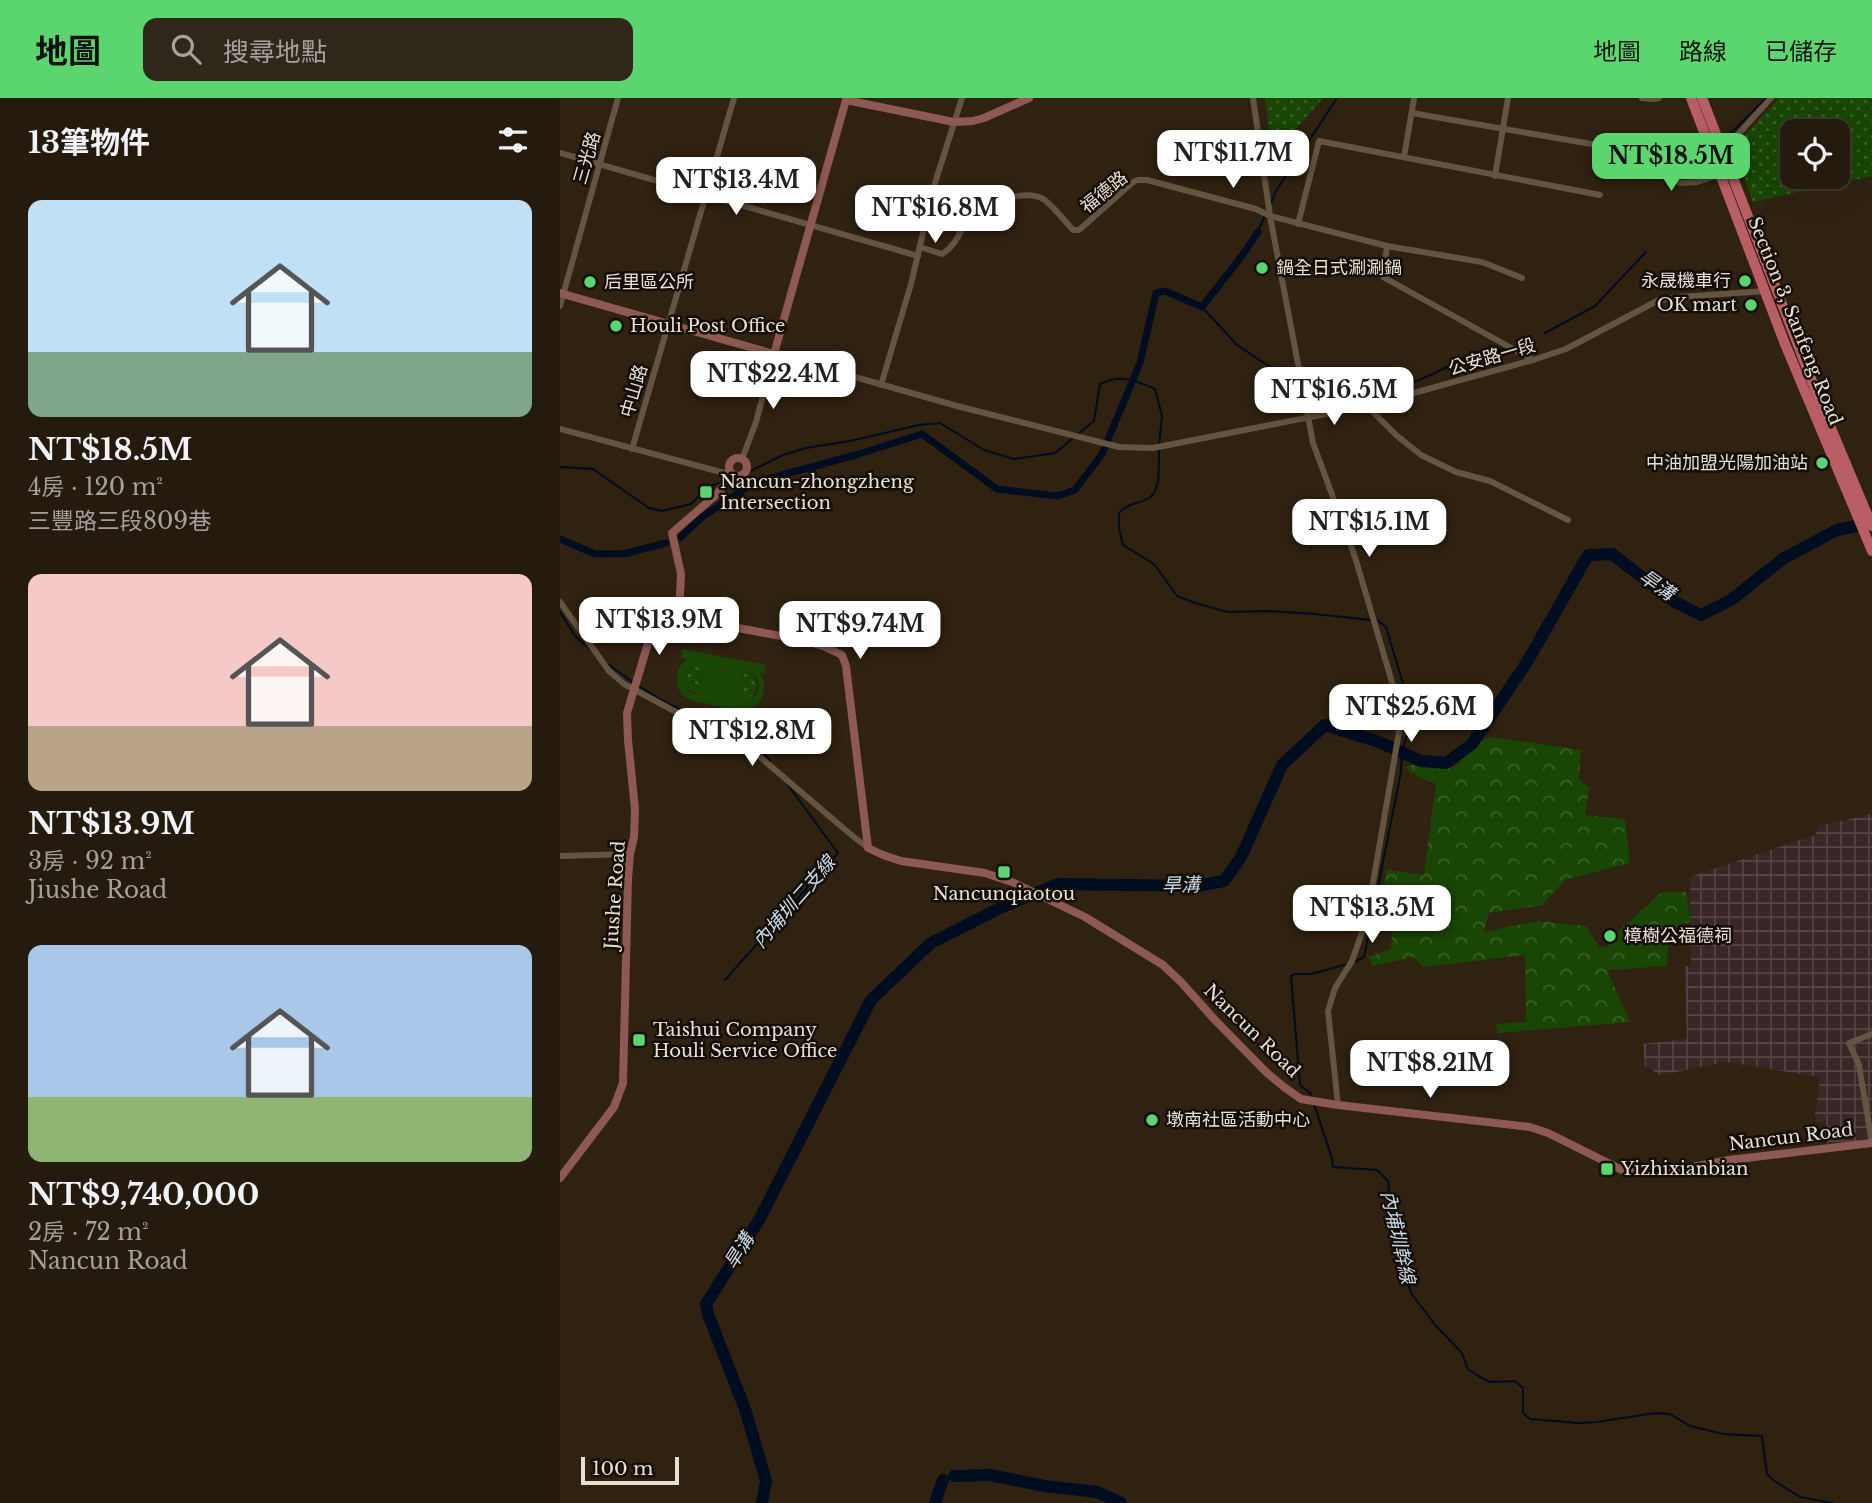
<!DOCTYPE html>
<html lang="zh-TW">
<meta charset="utf-8">
<style>
:root{--surface:#241a0d;--page:#30271b;--text:#f1f3f6;--muted:#a3a19d;--line:#41382e;--accent:#5bd56e}
body{margin:0;font-family:"Libre Baskerville","Noto Sans TC",serif;background:var(--page);color:var(--text);height:100vh;display:flex;flex-direction:column;font-size:26px;white-space:nowrap}
*{box-sizing:border-box;margin:0}
p{font-size:23px;color:var(--muted)}
.icon{flex:none;width:38px;height:38px;fill:none;stroke:currentColor;stroke-width:2;stroke-linecap:round;stroke-linejoin:round}
.map{position:relative;flex:1;overflow:hidden}
.panel{display:flex;flex-direction:column;background:var(--surface);width:560px}
.panel>*{flex:none}
.tools{position:absolute;left:1220px;top:21px;display:grid;gap:14px}
.tools a{display:grid;place-items:center;width:70px;height:70px;border-radius:14px;background:var(--surface);box-shadow:0 7px 28px #0002,0 0 0 2px var(--line);font-size:35px}
.scale{position:absolute;left:21px;bottom:18px;width:98px;box-sizing:border-box;padding-left:7px;border:4px solid #e9e0d5;border-top:0;font-size:19px;line-height:24px;white-space:nowrap;color:#e9e0d5;-webkit-text-stroke:5px #130d06;paint-order:stroke}
.price{position:absolute;translate:-50% -60px;padding:0 16px;border-radius:14px;background:#fff;color:#222;font-size:23px;line-height:46px;filter:drop-shadow(0 2px 4px #0008)}
.price::after{content:'';position:absolute;left:50%;top:42px;width:21px;height:16px;margin-left:-10px;background:inherit;clip-path:polygon(0 0,100% 0,50% 100%)}
.price.on{background:var(--accent);color:#111}
ul{padding:0;list-style:none}
li{display:grid;align-content:center;gap:14px;height:371px;padding:0 28px}
li span{display:grid;place-items:center;height:217px;border-radius:14px;color:#555}
li>.icon{margin-inline-start:auto}
span .icon{width:126px;height:126px;fill:#fffc;stroke-width:1}
li b{font-size:30px}
h2{display:flex;justify-content:space-between;align-items:center;height:84px;padding:0 28px;font-size:30px}
header{display:flex;align-items:center;gap:42px;box-sizing:border-box;height:98px;padding:0 35px;background:var(--accent);color:#111}
header strong{font-size:33px}
nav{display:flex;gap:38px;margin-inline-start:auto;font-size:24px}
.search{width:490px;height:63px;background:var(--page);display:flex;align-items:center;gap:18px;box-sizing:border-box;padding:0 24px;border-radius:14px;color:var(--muted);font-size:26px}
main{display:flex;flex:1;min-height:0}
.map>svg:first-child{display:block}
.industrial{fill:url(#industrial-grid)}
.grass{fill:url(#grass-dots);fill-rule:evenodd}
.forest{fill:url(#forest-crowns)}
.pitch{fill:#194604;fill-rule:evenodd}
.lines{fill:none;stroke-linecap:round;stroke-linejoin:round}
.stream{stroke:#000c1f;stroke-width:2}
.canal{stroke:#000c1f;stroke-width:7}
.river{stroke:#000c1f;stroke-width:12}
.street{stroke:#645442;stroke-width:6}
.secondary{stroke:#8f5953;stroke-width:8}
.primary{stroke:#ba5e65;stroke-width:10}
.poi-dot{fill:#5bd56e;stroke:#130d06;stroke-width:2.5}
.labels{text-anchor:middle;dominant-baseline:central;stroke-width:5;stroke-linejoin:round;paint-order:stroke}
.street-label{font-size:18px;fill:#e9e0d5;stroke:#130d06}
.poi-label{font-size:18px;fill:#e9e0d5;stroke:#130d06;text-anchor:start}
.water-label{font-size:19px;font-style:italic;fill:#cadbed;stroke:#130d06}
</style>
<header>
<strong>地圖</strong>
<div class="search"><svg class="icon" aria-label="search" viewBox="0 0 24 24"><circle cx="10" cy="10" r="6"/><path d="M15 15l6 6"/></svg>搜尋地點</div>
<nav><a>地圖</a><a>路線</a><a>已儲存</a></nav>
</header>
<main>
<section class="panel">
<h2>13筆物件<svg class="icon" aria-label="filters" viewBox="0 0 24 24"><path d="M4 7h16M4 17h16"/><circle cx="9" cy="7" r="2"/><circle cx="15" cy="17" r="2"/></svg></h2>
<ul>
<li><span style="background:linear-gradient(#bfe0f5 70%,#7fa58c 0)"><svg class="icon" aria-label="home" viewBox="0 0 24 24"><path d="M3 11l9-7 9 7M6 9v11h12V9"/></svg></span><div><b>NT$18.5M</b><p>4房 · 120 m²</p><p>三豐路三段809巷</p></div></li>
<li><span style="background:linear-gradient(#f6c9c9 70%,#b9a48a 0)"><svg class="icon" aria-label="home" viewBox="0 0 24 24"><path d="M3 11l9-7 9 7M6 9v11h12V9"/></svg></span><div><b>NT$13.9M</b><p>3房 · 92 m²</p><p>Jiushe Road</p></div></li>
<li><span style="background:linear-gradient(#a9c7e8 70%,#8fb573 0)"><svg class="icon" aria-label="home" viewBox="0 0 24 24"><path d="M3 11l9-7 9 7M6 9v11h12V9"/></svg></span><div><b>NT$9,740,000</b><p>2房 · 72 m²</p><p>Nancun Road</p></div></li>
</ul>
</section>
<div class="map">
<svg width="1312" height="1405" viewBox="0 0 1312 1405">
<defs>
<pattern id="industrial-grid" width="8" height="8" patternUnits="userSpaceOnUse" patternTransform="scale(1.75)"><rect width="8" height="8" fill="#3a2626"/><path d="M0 4h8M4 0v8" fill="none" stroke="#564545"/></pattern>
<pattern id="grass-dots" width="8" height="8" patternUnits="userSpaceOnUse" patternTransform="scale(1.75)"><rect width="8" height="8" fill="#194604"/><path d="M2 2h.1M6 6h.1" fill="none" stroke="#3a6028" stroke-width="1.8" stroke-linecap="round"/></pattern>
<pattern id="forest-crowns" width="20" height="18" patternUnits="userSpaceOnUse" patternTransform="scale(1.75)"><rect width="20" height="18" fill="#194604"/><path d="M2 6a3 3 0 1 1 6 0M12 15a3 3 0 1 1 6 0" fill="none" stroke="#3a6028"/></pattern>
</defs>
<rect width="100%" height="100%" fill="#302211"/>
<polygon class="industrial" points="1312,714 1312,1041 1267,1046 1266,1024 1257,1025 1255,1017 1260,979 1167,964 1100,977 1085,968 1083,946 1127,941 1125,868 1131,868 1130,779 1255,737 1259,728 1308,717"/>
<g class="grass">
<polygon points="705,0 763,0 712,59"/>
<path d="M1219,0H1312V78L1193,104L1174,49ZM1232,33H1278V79H1232Z"/>
<path d="M138,566H143L139,596C121,590 121,572 138,566Z"/>
<path d="M184,573C198,577 201,590 190,601L179,603Z"/>
</g>
<polygon class="forest" points="931,639 1021,652 1019,681 1029,690 1025,717 1065,721 1070,765 1005,782 982,807 929,815 924,834 977,823 1026,828 1039,850 1049,848 1050,841 1102,794 1126,794 1131,824 1118,827 1108,840 1107,868 1047,872 1070,924 938,935 935,926 966,924 965,857 864,869 853,859 812,868 809,859 831,851 832,833 820,809 827,772 864,777 876,686 851,675 846,669 872,662 881,671 894,669 922,642"/>
<path class="pitch" d="M122,551L206,567L205,575H200C204,581 205,588 203,596C197,620 168,610 151,607C142,605 132,604 125,599C119,594 116,587 117,579C117,571 121,566 128,561L121,560ZM138,566L143,567L138,597C121,591 122,573 138,566ZM184,573C207,577 201,606 179,602Z"/>
<g class="lines">
<g class="stream">
<polyline points="1163,40 1173,33 1206,0"/>
<polyline points="1133,68 1140,57 1147,51"/>
<polyline points="711,105 716,93 777,0"/>
<polyline points="698,134 705,117"/>
<polyline points="642,209 677,247 707,267 738,280"/>
<polyline points="985,235 1035,208 1086,154"/>
<polyline points="743,281 790,297 822,297 871,277 916,254 946,251"/>
<path d="M518,336L534,323L540,286C562,276 574,282 595,291L602,318L599,347"/>
<path d="M599,352C598,366 602,392 589,400C577,407 571,403 559,415V430L563,447L594,466L617,498L635,505L668,514L709,513L755,516L811,522"/>
<polyline points="0,369 33,371 89,410 102,413 131,406 149,388 160,385"/>
<polyline points="172,382 223,357 246,350 290,343 359,327 380,325 424,352 454,361 495,355 513,340"/>
<polyline points="0,514 15,538 30,551"/>
<polyline points="48,566 74,585"/>
<polyline points="79,588 101,602 196,650 203,655 210,663"/>
<polyline points="794,864 804,859 841,674 842,655 852,616 826,529 817,522"/>
<polyline points="165,882 278,755 228,687"/>
<polyline points="752,1001 751,996 740,987 731,878 735,876 751,876 788,866"/>
<polyline points="754,1006 772,1060 773,1069 817,1072 828,1083 832,1124 851,1195 876,1228 902,1255 908,1271 920,1279 930,1284 955,1283 963,1290 963,1315 970,1321 1018,1325 1036,1324 1096,1315 1110,1316 1130,1328 1163,1336 1202,1338 1207,1376 1213,1382 1240,1399 1272,1405"/>
</g>
<g class="canal">
<polyline points="204,382 299,356 362,336 437,391 498,398 515,392 542,356 580,265 596,195 605,193 642,209 684,155 698,134"/>
<polyline points="121,439 142,419 186,390"/>
<polyline points="0,441 35,456 63,456 106,445"/>
</g>
<g class="river">
<polyline points="394,1378 429,1377 485,1388 537,1394 561,1405"/>
<polyline points="202,1405 206,1383 185,1311 148,1216 146,1206 199,1122 311,902 371,845 442,809 498,786 637,788 664,783 681,759 722,667 765,627 819,644 861,663 886,665 912,646 967,564 1028,457 1052,456 1115,504 1141,517 1171,502 1224,460 1277,432 1312,425"/>
<polyline points="375,1405 383,1382"/>
</g>
<g class="street">
<polyline points="693,0 710,118 753,345 795,459 834,591 840,628 807,820 792,863 775,890 768,913 778,1007"/>
<polyline points="1082,0 1094,1 1099,0"/>
<polyline points="852,15 1060,51 1120,85 1137,84 1162,76"/>
<path d="M0,55C120,89 238,124 358,158"/>
<polyline points="1154,58 1163,53 1211,0"/>
<polyline points="844,59 854,0"/>
<polyline points="935,78 948,0"/>
<polyline points="738,126 759,43 1040,97"/>
<polyline points="827,148 922,164 962,180"/>
<path d="M360,149L382,156C398,147 400,130 411,117C423,104 467,91 483,101C489,104 507,125 513,132H519L572,85L577,82H587L696,111L710,118L827,148L823,179L973,262"/>
<polyline points="0,208 58,0"/>
<polyline points="321,287 351,186 374,88 402,0"/>
<polyline points="807,308 836,337 861,357 896,374 930,383 1008,422"/>
<polyline points="0,331 172,377"/>
<polyline points="72,351 174,0"/>
<polyline points="182,361 196,324 214,256 397,308 559,349 593,350 807,308 973,262 1006,251 1097,203 1118,199 1206,193"/>
<polyline points="0,504 49,573 64,586 200,659 289,735 308,750"/>
<polyline points="0,758 70,756"/>
<polyline points="1312,1045 1299,967 1289,945 1312,936"/>
</g>
<g class="secondary">
<polyline points="0,195 214,256 286,2 394,24 413,23 424,20 469,0"/>
<circle cx="178" cy="369" r="9"/>
<polyline points="172,377 157,396 112,435 121,476 119,519 237,541 263,548 282,557 286,568 308,750 323,757 341,763 425,775 452,784 525,819 603,867 621,884 654,921 706,974 724,989 741,1001 778,1007 970,1029 988,1035 1062,1072 1082,1075 1106,1074 1169,1062 1312,1045"/>
<polyline points="0,1080 54,1009 63,985 68,781 70,756 74,739 75,711 68,642 67,615 92,532 102,523 119,519"/>
</g>
<g class="primary">
<polyline points="1131,0 1225,246 1312,453"/>
<polyline points="1142,0 1260,304 1312,428"/>
</g>
</g>
<g class="poi-dot">
<circle cx="702" cy="170" r="7"/>
<circle cx="1185" cy="183" r="7"/>
<circle cx="30" cy="184" r="7"/>
<circle cx="1191" cy="207" r="7"/>
<circle cx="56" cy="228" r="7"/>
<circle cx="1262" cy="365" r="7"/>
<rect x="139" y="387" width="14" height="14" rx="3.5"/>
<rect x="437" y="767" width="14" height="14" rx="3.5"/>
<circle cx="1050" cy="838" r="7"/>
<rect x="72" y="935" width="14" height="14" rx="3.5"/>
<circle cx="592" cy="1022" r="7"/>
<rect x="1040" y="1064" width="14" height="14" rx="3.5"/>
</g>
<g class="labels">
<g class="street-label">
<text transform="translate(27 60) rotate(-74)">三光路</text>
<text transform="translate(544 94) rotate(-39)">福德路</text>
<text transform="translate(1235 223) rotate(68)">Section 3, Sanfeng Road</text>
<text transform="translate(932 259) rotate(-16)">公安路一段</text>
<text transform="translate(74 293) rotate(-74)">中山路</text>
<text transform="translate(55 797) rotate(-86)">Jiushe Road</text>
<text transform="translate(692 933) rotate(44)">Nancun Road</text>
<text transform="translate(1231 1039) rotate(-7)">Nancun Road</text>
</g>
<g class="poi-label">
<text x="716" y="170">鍋全日式涮涮鍋</text>
<text x="1171" y="183" text-anchor="end">永晟機車行</text>
<text x="44" y="184">后里區公所</text>
<text x="1177" y="207" text-anchor="end">OK mart</text>
<text x="70" y="228">Houli Post Office</text>
<text x="1248" y="365" text-anchor="end">中油加盟光陽加油站</text>
<text x="160" y="384">Nancun-zhongzheng<tspan x="160" dy="21">Intersection</tspan></text>
<text x="444" y="796" text-anchor="middle">Nancunqiaotou</text>
<text x="1064" y="838">樟樹公福德祠</text>
<text x="93" y="932">Taishui Company<tspan x="93" dy="21">Houli Service Office</tspan></text>
<text x="606" y="1022">墩南社區活動中心</text>
<text x="1061" y="1071">Yizhixianbian</text>
</g>
<g class="water-label">
<text transform="translate(1097 487) rotate(35)">旱溝</text>
<text transform="translate(621 787) rotate(-1)">旱溝</text>
<text transform="translate(234 804) rotate(-49)">內埔圳二支線</text>
<text transform="translate(838 1139) rotate(77)">內埔圳幹線</text>
<text transform="translate(179 1153) rotate(-58)">旱溝</text>
</g>
</g>
</svg>
<div class="tools">
<a><svg class="icon" aria-label="locate" viewBox="0 0 24 24"><circle cx="12" cy="12" r="6"/><path d="M12 2v4M12 18v4M2 12h4M18 12h4"/></svg></a>
</div>
<div class="scale">100 m</div>
<b class="price" style="left:673px;top:92px">NT$11.7M</b>
<b class="price on" style="left:1111px;top:95px">NT$18.5M</b>
<b class="price" style="left:176px;top:119px">NT$13.4M</b>
<b class="price" style="left:375px;top:147px">NT$16.8M</b>
<b class="price" style="left:213px;top:313px">NT$22.4M</b>
<b class="price" style="left:774px;top:329px">NT$16.5M</b>
<b class="price" style="left:809px;top:461px">NT$15.1M</b>
<b class="price" style="left:99px;top:559px">NT$13.9M</b>
<b class="price" style="left:300px;top:563px">NT$9.74M</b>
<b class="price" style="left:851px;top:646px">NT$25.6M</b>
<b class="price" style="left:192px;top:670px">NT$12.8M</b>
<b class="price" style="left:812px;top:847px">NT$13.5M</b>
<b class="price" style="left:870px;top:1002px">NT$8.21M</b>
</div>
</main>
